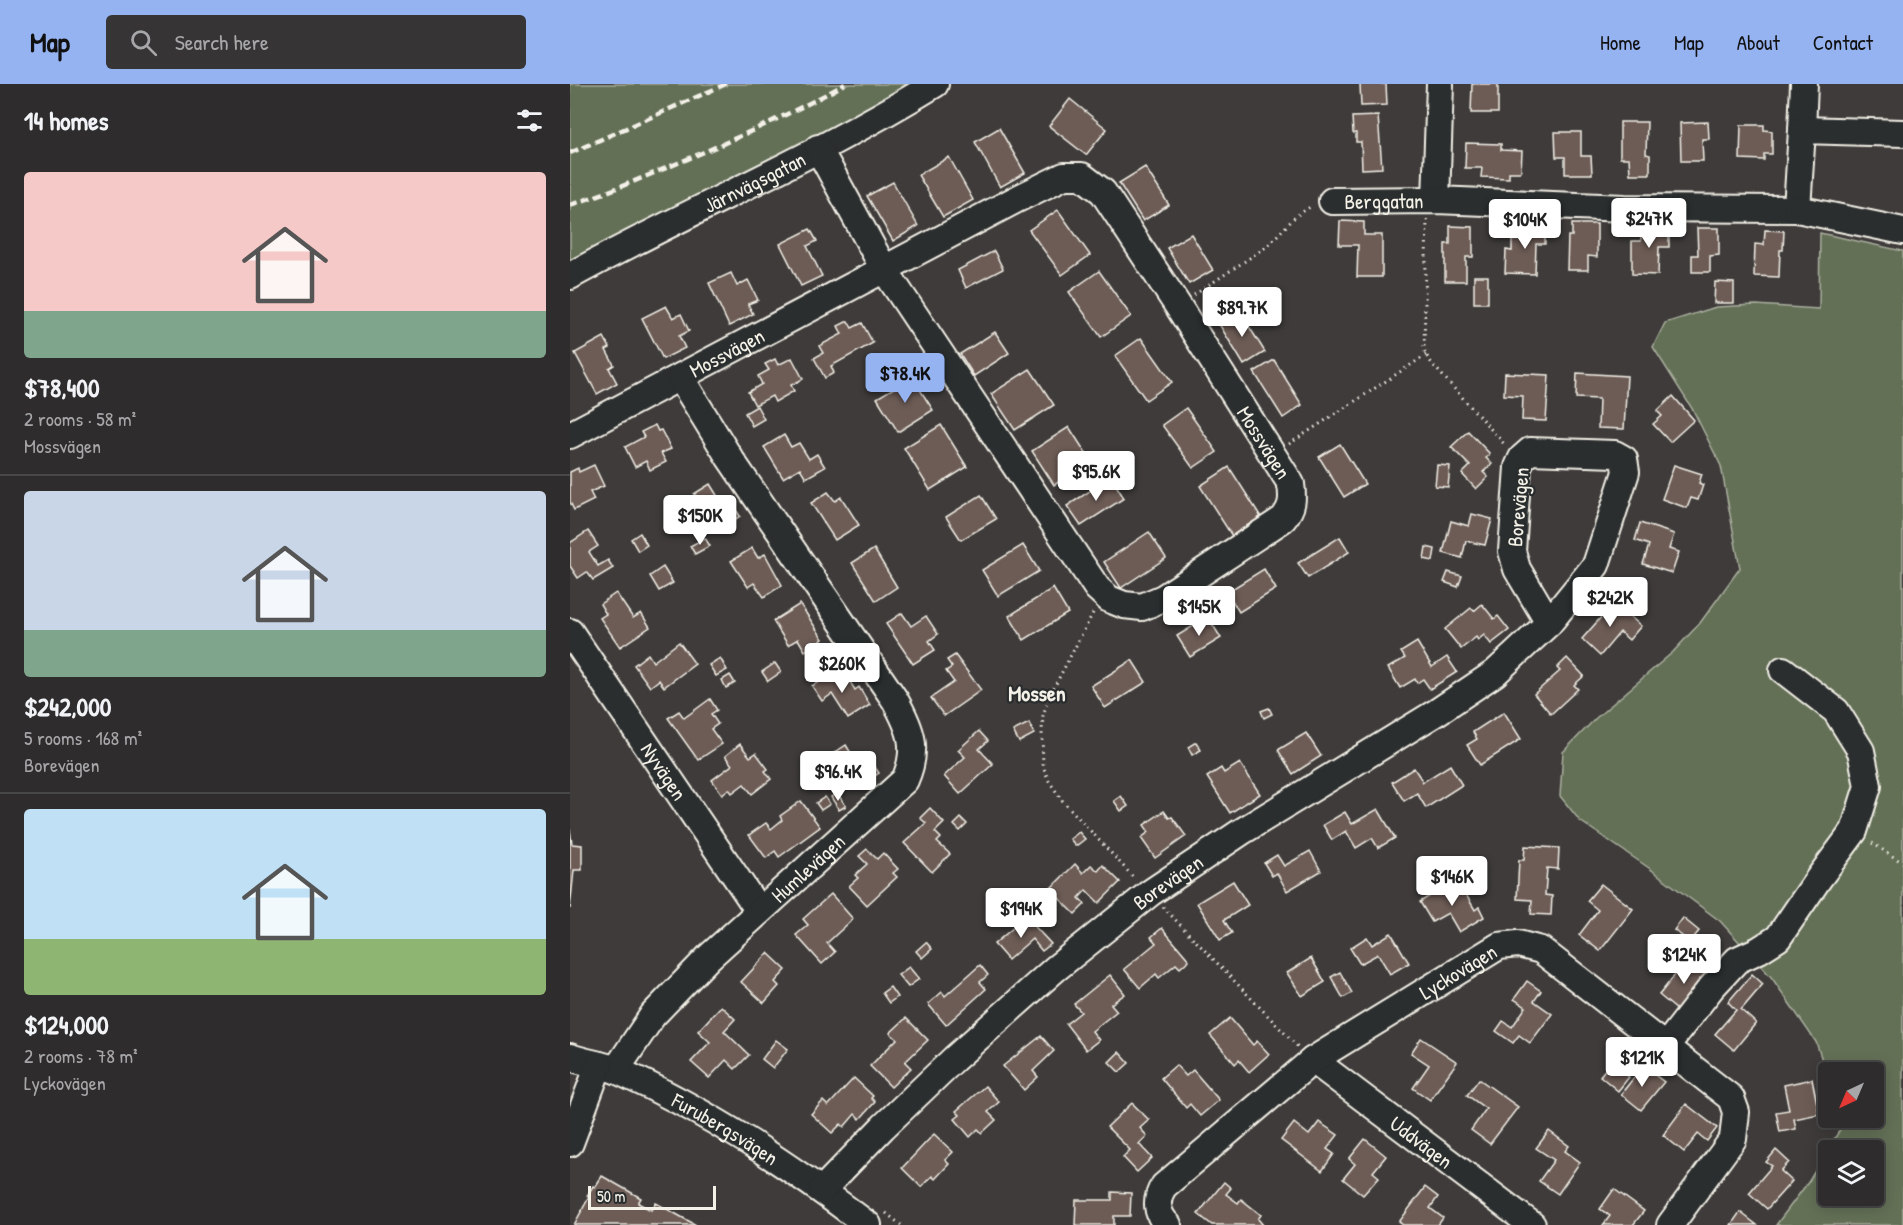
<!DOCTYPE html>
<meta charset="utf-8">
<style>
:root{--surface:#2e2c2c;--page:#363434;--text:#f1f3f6;--muted:#a7a7a9;--line:#494848;--accent:#95b2f1}
body{margin:0;font-family:"Patrick Hand",sans-serif;background:var(--page);color:var(--text);height:100vh;display:flex;flex-direction:column;font-size:22px;white-space:nowrap}
*{box-sizing:border-box;margin:0}
p{font-size:20px;color:var(--muted)}
.icon{flex:none;width:33px;height:33px;fill:none;stroke:currentColor;stroke-width:2;stroke-linecap:round;stroke-linejoin:round}
.map{position:relative;flex:1;overflow:hidden}
.panel{display:flex;flex-direction:column;background:var(--surface);width:570px}
.panel>*{flex:none}
.needle{width:39px;rotate:224deg}
.buttons{position:absolute;left:1248px;top:978px;display:grid;gap:12px}
.buttons a{display:grid;place-items:center;width:66px;height:66px;border-radius:6px;background:var(--surface);box-shadow:0 3px 15px #0003,0 0 0 2px var(--line);font-size:30px}
.scale{position:absolute;left:18px;bottom:15px;width:128px;box-sizing:border-box;padding-left:6px;border:3px solid #f4f1e8;border-top:0;font-size:16px;line-height:21px;white-space:nowrap;color:#f4f1e8;-webkit-text-stroke:4px #2a2d2e;paint-order:stroke}
.price{position:absolute;translate:-50% -51px;padding:0 14px;border-radius:6px;background:#fff;color:#222;font-size:20px;line-height:39px;filter:drop-shadow(0 2px 3px #0008)}
.price::after{content:'';position:absolute;left:50%;top:36px;width:18px;height:14px;margin-left:-9px;background:inherit;clip-path:polygon(0 0,100% 0,50% 100%)}
.price.on{background:var(--accent);color:#111}
ul{padding:0;list-style:none}
li{display:grid;align-content:center;gap:12px;height:318px;padding:0 24px}
li+li{border-top:2px solid var(--line)}
li span{display:grid;place-items:center;height:186px;border-radius:6px;color:#555}
li>.icon{margin-inline-start:auto}
span .icon{width:108px;height:108px;fill:#fffc;stroke-width:1}
li b{font-size:26px}
h2{display:flex;justify-content:space-between;align-items:center;height:72px;padding:0 24px;font-size:26px}
header{display:flex;align-items:center;gap:36px;box-sizing:border-box;height:84px;padding:0 30px;background:var(--accent);color:#111}
header strong{font-size:28px}
nav{display:flex;gap:33px;margin-inline-start:auto;font-size:21px}
.search{width:420px;height:54px;background:var(--page);display:flex;align-items:center;gap:15px;box-sizing:border-box;padding:0 21px;border-radius:6px;color:var(--muted);font-size:22px}
main{display:flex;flex:1;min-height:0}
.map>svg:first-child{display:block}
.green{fill:#637057;stroke:#acb0a0;stroke-width:1.5;fill-rule:evenodd}
.building{fill:#6d5b57;stroke:#f4f1e8;stroke-width:1.5}
.lines{fill:none;stroke-linecap:round;stroke-linejoin:round}
.minor-casing{stroke:#f4f1e8;stroke-width:30}
.path{stroke:#f4f1e8;stroke-width:3;stroke-dasharray:1.5 4.5;stroke-linecap:butt}
.minor{stroke:#2a2d2e;stroke-width:26}
.rail{stroke:#f4f1e8;stroke-width:4.5;stroke-dasharray:9 4.5;stroke-linecap:butt}
.labels{text-anchor:middle;dominant-baseline:central;stroke-width:4.5;stroke-linejoin:round;paint-order:stroke}
.street-label{font-size:21px;fill:#f4f1e8;stroke:#2a2d2e}
.neighbourhood-label{font-size:22px;font-weight:bold;fill:#f4f1e8;stroke:#2a2d2e}
</style>
<header>
<strong>Map</strong>
<div class="search"><svg class="icon" aria-label="search" viewBox="0 0 24 24"><circle cx="10" cy="10" r="6"/><path d="M15 15l6 6"/></svg>Search here</div>
<nav><a>Home</a><a>Map</a><a>About</a><a>Contact</a></nav>
</header>
<main>
<section class="panel">
<h2>14 homes<svg class="icon" aria-label="filters" viewBox="0 0 24 24"><path d="M4 7h16M4 17h16"/><circle cx="9" cy="7" r="2"/><circle cx="15" cy="17" r="2"/></svg></h2>
<ul>
<li><span style="background:linear-gradient(#f6c9c9 75%,#7fa58c 0)"><svg class="icon" aria-label="home" viewBox="0 0 24 24"><path d="M3 11l9-7 9 7M6 9v11h12V9"/></svg></span><div><b>$78,400</b><p>2 rooms · 58 m²</p><p>Mossvägen</p></div></li>
<li><span style="background:linear-gradient(#c9d6e8 75%,#7fa58c 0)"><svg class="icon" aria-label="home" viewBox="0 0 24 24"><path d="M3 11l9-7 9 7M6 9v11h12V9"/></svg></span><div><b>$242,000</b><p>5 rooms · 168 m²</p><p>Borevägen</p></div></li>
<li><span style="background:linear-gradient(#bfe0f5 70%,#8fb573 0)"><svg class="icon" aria-label="home" viewBox="0 0 24 24"><path d="M3 11l9-7 9 7M6 9v11h12V9"/></svg></span><div><b>$124,000</b><p>2 rooms · 78 m²</p><p>Lyckovägen</p></div></li>
</ul>
</section>
<div class="map">
<svg width="1333" height="1141" viewBox="0 0 1333 1141">
<rect width="100%" height="100%" fill="#3e3b3a"/>
<filter id="ink" filterUnits="userSpaceOnUse"><feTurbulence type="fractalNoise" baseFrequency=".0167" numOctaves="2"/><feDisplacementMap in="SourceGraphic" scale="12" xChannelSelector="R" yChannelSelector="G"/><feConvolveMatrix kernelMatrix="1 2 1 2 8 2 1 2 1" color-interpolation-filters="sRGB"/></filter>
<g filter="url(#ink)">
<g class="green">
<polygon points="0,0 364,0 0,196"/>
<path d="M1250,149L1333,167V1141H1206L1239,1097L1274,1039L1272,1034H1304V988H1258V994L1246,958L1202,894L1150,837L1079,784L1010,737L990,712L993,668L1026,634L1103,568L1130,539L1170,484L1151,382L1123,326L1083,263L1095,239L1146,223L1186,221L1249,225ZM1258,1066H1304V1112H1258Z"/>
</g>
<g class="building">
<polygon points="790,0 816,0 817,21 791,22"/>
<polygon points="902,0 928,0 928,29 901,29"/>
<polygon points="500,15 537,45 516,71 479,42"/>
<polygon points="808,32 812,84 792,85 791,58 786,58 786,49 783,49 782,33"/>
<polygon points="1050,38 1077,38 1076,70 1080,71 1080,90 1060,90 1059,74 1050,74"/>
<polygon points="1138,38 1139,55 1132,55 1133,77 1111,77 1110,39"/>
<polygon points="1171,41 1194,41 1194,46 1202,47 1202,70 1194,70 1194,76 1170,75"/>
<polygon points="429,44 455,89 430,103 405,58"/>
<polygon points="985,48 1011,48 1011,72 1021,72 1022,90 995,90 995,73 986,73"/>
<polygon points="896,59 931,60 931,66 952,67 951,88 939,88 939,94 911,93 912,84 895,84"/>
<polygon points="379,73 403,116 373,133 348,91"/>
<polygon points="575,83 599,121 573,137 549,99"/>
<polygon points="323,98 348,142 323,157 297,112"/>
<polygon points="488,126 520,171 492,191 459,146"/>
<polygon points="770,137 794,138 794,151 812,151 812,193 787,193 788,161 769,161"/>
<polygon points="1002,140 1027,140 1027,173 1018,172 1018,186 997,186 998,152 1002,152"/>
<polygon points="949,141 975,142 975,160 966,160 965,190 935,189 936,166 942,167 942,156 949,156"/>
<polygon points="1071,141 1099,141 1099,163 1089,163 1088,191 1062,190 1062,157 1071,157"/>
<polygon points="880,142 903,143 903,173 896,173 896,197 875,197 875,160 880,160"/>
<polygon points="1127,144 1149,144 1149,171 1140,172 1140,188 1122,188 1122,171 1128,171"/>
<polygon points="240,145 247,157 237,162 252,192 231,202 210,160"/>
<polygon points="1195,146 1214,147 1213,166 1210,166 1209,193 1184,192 1185,160 1194,161"/>
<polygon points="621,150 643,186 619,200 597,164"/>
<polygon points="424,167 433,185 396,204 388,186"/>
<polygon points="529,187 561,232 531,253 499,208"/>
<polygon points="161,189 167,202 178,196 188,216 178,220 183,230 159,242 139,199"/>
<rect x="904" y="192" width="14" height="27"/>
<polygon points="1145,198 1164,199 1164,219 1144,219"/>
<polygon points="96,222 103,234 111,230 119,247 109,252 115,264 93,275 72,234"/>
<polygon points="670,228 695,268 674,281 649,240"/>
<polygon points="278,237 282,244 292,239 303,259 261,282 264,289 255,294 244,274 253,269 249,262 272,250 268,242"/>
<polygon points="425,248 439,269 404,292 390,270"/>
<polygon points="34,253 40,264 36,266 44,281 39,284 47,299 27,310 5,269"/>
<polygon points="571,254 602,298 576,316 545,272"/>
<polygon points="222,274 233,295 221,301 224,307 205,318 202,312 185,321 178,308 192,300 188,292 199,286 195,280 205,275 208,281"/>
<polygon points="704,276 732,321 713,334 684,288"/>
<polygon points="460,285 484,321 445,346 421,310"/>
<polygon points="935,289 979,291 976,337 952,336 953,312 934,311"/>
<polygon points="1007,289 1057,292 1054,345 1028,344 1029,315 1006,314"/>
<polygon points="342,293 363,326 328,348 307,314"/>
<polygon points="1103,312 1124,336 1100,358 1083,340 1092,332 1087,327"/>
<polygon points="187,322 194,335 182,342 175,329"/>
<polygon points="616,324 647,368 623,384 592,341"/>
<polygon points="85,341 88,347 91,346 101,365 91,369 96,378 80,386 76,377 65,383 55,363 74,353 71,348"/>
<polygon points="371,341 397,383 360,406 334,364"/>
<polygon points="499,343 521,377 484,401 462,367"/>
<polygon points="898,347 920,370 916,374 922,380 913,388 918,393 906,405 892,390 900,382 881,363"/>
<polygon points="214,351 221,363 229,359 239,375 247,370 255,383 236,394 230,384 213,394 194,363"/>
<polygon points="770,360 795,400 774,413 749,373"/>
<polygon points="24,381 34,402 20,408 24,416 4,426 0,418 0,388 8,384 9,388"/>
<polygon points="867,381 880,382 878,403 865,402"/>
<polygon points="1104,381 1132,390 1129,399 1133,401 1128,416 1121,414 1117,424 1092,415"/>
<polygon points="659,383 691,433 662,452 630,402"/>
<polygon points="541,393 554,414 511,442 497,422"/>
<polygon points="140,400 156,426 163,421 170,432 148,447 124,410"/>
<polygon points="258,408 265,417 271,413 289,441 265,456 241,419"/>
<polygon points="411,411 426,435 391,456 376,433"/>
<polygon points="902,430 922,435 915,461 896,457 892,474 873,469 881,437 899,442"/>
<polygon points="1070,439 1104,450 1099,465 1109,468 1102,489 1073,480 1079,461 1065,456"/>
<polygon points="18,447 28,462 19,468 28,482 38,476 43,484 23,496 17,488 8,494 0,482 0,459"/>
<polygon points="579,448 596,474 551,504 534,478"/>
<polygon points="70,449 77,461 68,467 61,455"/>
<polygon points="770,453 779,468 738,494 728,479"/>
<polygon points="135,454 140,462 125,470 120,462"/>
<polygon points="453,461 469,487 428,512 412,486"/>
<polygon points="856,463 865,465 863,477 854,475"/>
<polygon points="182,464 188,474 195,470 212,501 194,513 184,499 178,503 161,477"/>
<polygon points="304,465 327,503 306,517 282,479"/>
<polygon points="93,483 103,499 89,507 80,492"/>
<polygon points="694,485 706,505 669,528 657,508"/>
<polygon points="878,488 892,492 888,503 874,498"/>
<polygon points="483,504 498,529 454,556 439,532"/>
<polygon points="46,509 63,534 71,529 80,543 50,563 30,534 36,530 30,520"/>
<polygon points="1040,515 1071,542 1059,556 1050,548 1030,572 1012,555 1033,531 1029,527"/>
<polygon points="230,520 253,555 235,567 228,555 218,561 203,537"/>
<polygon points="912,520 924,535 928,532 939,546 921,560 914,551 908,556 906,553 891,565 875,545 901,524 904,527"/>
<polygon points="332,529 341,542 356,532 368,550 359,557 365,566 343,580 316,540"/>
<polygon points="638,533 651,554 620,573 607,552"/>
<polygon points="109,558 125,580 94,603 89,596 80,603 64,581 78,570 83,578"/>
<polygon points="847,558 862,583 877,573 887,588 860,605 853,595 847,599 845,595 830,604 818,584 835,574 831,568"/>
<polygon points="385,571 411,606 374,632 361,614 384,598 376,587 382,583 377,576"/>
<polygon points="150,574 157,586 146,592 139,581"/>
<polygon points="997,574 1014,592 1004,601 1008,605 981,630 964,610 990,587 987,584"/>
<polygon points="562,576 576,598 535,624 521,602"/>
<polygon points="205,579 211,588 198,597 192,588"/>
<polygon points="267,586 272,593 275,590 285,606 289,603 300,621 278,635 262,610 252,617 242,602"/>
<polygon points="160,591 165,599 156,604 152,596"/>
<polygon points="140,615 147,626 141,630 148,640 141,645 152,660 128,676 98,634 109,627 114,634"/>
<polygon points="699,624 702,630 694,634 691,627"/>
<polygon points="934,628 951,655 910,681 897,661 907,655 903,648"/>
<polygon points="459,639 464,650 449,658 443,647"/>
<polygon points="409,647 418,657 409,665 423,680 390,710 374,692 395,673 388,666"/>
<polygon points="736,649 751,672 723,690 708,666"/>
<polygon points="626,658 631,666 622,671 618,663"/>
<polygon points="170,660 180,673 186,669 198,685 195,687 201,695 182,710 174,700 162,709 159,705 152,710 142,696 162,681 155,672"/>
<polygon points="276,661 288,681 299,674 309,689 288,703 280,690 260,703 245,682"/>
<polygon points="670,679 690,710 660,729 637,693 651,684 654,689"/>
<polygon points="880,681 892,701 856,724 847,709 834,717 822,698 844,684 853,698"/>
<polygon points="267,709 276,722 269,726 261,713"/>
<polygon points="551,712 558,722 551,727 544,717"/>
<polygon points="255,713 260,720 251,726 246,719"/>
<polygon points="231,717 250,743 209,773 205,767 196,774 179,751 196,739 201,745 212,736 210,732"/>
<polygon points="360,724 374,739 365,748 371,754 367,758 380,770 362,788 334,759 356,739 350,734"/>
<polygon points="808,725 825,754 808,764 802,754 786,764 776,747 762,756 753,741 775,728 782,740"/>
<polygon points="594,727 599,734 602,733 616,752 585,774 571,754 579,748 574,741"/>
<polygon points="391,734 397,740 390,747 384,741"/>
<polygon points="0,745 2,760 12,761 12,786 4,786 0,825"/>
<polygon points="509,748 515,755 506,762 500,755"/>
<polygon points="955,762 989,764 988,785 977,784 975,811 982,812 981,831 961,830 962,816 947,815 949,776 954,776"/>
<polygon points="297,765 307,775 313,769 328,785 323,789 327,793 297,821 279,802 288,794 285,791 297,780 289,772"/>
<polygon points="740,767 751,787 717,807 707,789 702,792 694,779 707,771 714,782"/>
<polygon points="505,780 513,789 521,781 528,787 533,781 550,798 529,819 516,806 509,814 515,820 505,830 480,805"/>
<polygon points="663,797 678,821 654,836 662,849 650,856 627,819"/>
<polygon points="889,799 905,826 909,823 914,833 889,848 878,829 862,838 850,818 874,803 876,806"/>
<polygon points="1031,800 1063,825 1030,867 1009,851 1028,826 1017,817"/>
<polygon points="261,810 283,835 257,859 265,868 252,880 226,851 238,841 233,835"/>
<polygon points="456,833 481,860 472,867 462,855 438,876 424,860"/>
<polygon points="1113,834 1129,847 1120,858 1104,846"/>
<polygon points="592,844 619,876 610,884 606,880 589,894 586,890 570,904 554,885 586,859 581,853"/>
<polygon points="821,849 839,879 820,890 808,870 790,880 780,864 797,853 802,861"/>
<polygon points="356,858 362,865 352,874 346,867"/>
<polygon points="198,869 216,886 205,898 209,902 194,919 171,898"/>
<polygon points="741,874 755,898 732,912 717,889"/>
<polygon points="1117,876 1143,897 1125,904 1107,926 1089,911"/>
<polygon points="410,881 418,891 410,898 416,905 376,941 358,920 372,908 375,912"/>
<polygon points="339,883 349,895 338,903 328,891"/>
<polygon points="770,888 782,909 773,914 761,893"/>
<polygon points="1182,890 1193,900 1171,926 1186,939 1164,966 1145,950 1166,926 1158,918"/>
<polygon points="540,891 555,910 541,920 547,927 522,947 529,956 516,966 496,940 511,928 504,920"/>
<polygon points="957,897 971,907 964,917 982,930 960,959 949,951 943,959 926,947 933,937 942,943 956,923 944,915"/>
<polygon points="320,903 327,913 319,919 312,909"/>
<polygon points="151,922 165,935 154,947 179,971 165,985 156,976 139,994 121,978 140,958 128,947"/>
<polygon points="336,934 358,956 335,978 341,984 321,1003 300,982 327,955 320,949"/>
<polygon points="660,934 683,961 687,957 699,970 679,988 669,976 665,980 640,951"/>
<polygon points="471,952 484,967 463,987 468,993 454,1006 433,982"/>
<polygon points="851,954 887,978 860,1016 843,1004 859,981 841,969"/>
<polygon points="206,956 218,965 203,984 192,975"/>
<polygon points="549,968 559,979 549,988 539,978"/>
<polygon points="1041,978 1059,993 1048,1007 1030,992"/>
<polygon points="606,981 616,992 623,986 649,1016 630,1032 620,1020 616,1024 591,994"/>
<polygon points="1073,982 1094,998 1071,1026 1051,1010"/>
<polygon points="284,994 303,1012 301,1014 305,1018 290,1035 285,1030 274,1043 271,1040 262,1049 241,1030 253,1017 258,1022"/>
<polygon points="909,995 948,1023 920,1060 901,1046 916,1025 897,1011"/>
<polygon points="1242,995 1249,1030 1224,1035 1226,1045 1210,1048 1206,1028 1219,1026 1214,1001"/>
<polygon points="415,1002 429,1018 418,1028 426,1036 412,1049 408,1045 400,1053 385,1035 390,1031 386,1027"/>
<polygon points="562,1019 579,1036 570,1044 577,1052 569,1060 582,1074 567,1088 553,1073 560,1066 537,1043"/>
<polygon points="1116,1020 1147,1044 1137,1057 1128,1050 1114,1068 1093,1051"/>
<polygon points="749,1038 768,1051 757,1065 764,1070 752,1087 711,1056 724,1039 739,1051"/>
<polygon points="979,1047 999,1062 995,1067 1010,1078 988,1110 969,1097 984,1076 966,1064"/>
<polygon points="364,1050 383,1068 375,1076 379,1080 365,1095 362,1092 351,1103 332,1084"/>
<polygon points="795,1055 816,1072 803,1088 809,1093 793,1111 773,1095 785,1080 779,1075"/>
<polygon points="1206,1066 1219,1078 1211,1087 1222,1097 1197,1125 1179,1109 1202,1082 1196,1078"/>
<polygon points="32,1092 71,1114 68,1119 81,1126 86,1119 126,1141 4,1141 19,1113 17,1112 23,1102 25,1103"/>
<polygon points="654,1098 661,1104 656,1110 668,1119 671,1115 691,1131 688,1135 693,1141 642,1141 628,1130"/>
<polygon points="855,1103 868,1113 860,1124 873,1134 868,1141 833,1141 829,1138"/>
<polygon points="1044,1105 1074,1127 1063,1141 1033,1141 1040,1132 1030,1125"/>
<polygon points="542,1108 561,1109 560,1132 544,1132 544,1141 505,1141 506,1116 542,1116"/>
<polygon points="1170,1128 1187,1141 1161,1141"/>
</g>
<g class="lines">
<g class="minor-casing">
<g id="minor">
<polyline points="1232,46 1234,0"/>
<polyline points="866,116 870,0"/>
<path id="s1" d="M762,117L866,116L1055,124L1227,125L1232,46L1333,49"/>
<polyline points="1227,125 1333,147"/>
<path id="s2" d="M0,192C120,126 248,72 365,0"/>
<path id="s3" d="M0,351L447,115L494,92H512L533,108L608,222L721,400C723,415 723,423 713,435L593,514L572,523L554,521L539,515L527,504L314,185L248,64"/>
<path id="s4" d="M0,548L189,827"/>
<polyline points="1096,962 1141,904 1167,876 1189,866 1208,854 1249,794 1284,747 1298,702 1291,667 1266,627 1213,586"/>
<path id="s5" d="M0,973C16,979 33,980 48,987C138,1027 220,1082 298,1141"/>
<path id="s6" d="M743,976L962,1141"/>
<path id="s7" d="M46,986L83,931L139,873L335,696C349,664 341,645 325,616L159,373L110,293"/>
<polyline points="0,1059 29,981"/>
<path id="s8" d="M252,1106L313,1043L384,975L485,885L580,809L671,748L867,628L925,589L979,539L1026,481L1056,388L1054,375L1045,370L960,367L952,374L948,383L942,467L947,485L979,539"/>
<path id="s9" d="M598,1141C586,1130 585,1115 594,1102L743,976L929,862L948,860L971,866L1161,1014L1166,1028L1163,1055L1100,1141"/>
</g>
</g>
<g class="path">
<polyline points="857,135 854,263 856,271 863,281 936,362"/>
<polyline points="624,211 696,163 726,132 743,121"/>
<polyline points="719,360 856,271"/>
<polyline points="523,529 478,615 473,632 472,647 473,682 479,697 492,716 565,795"/>
<polyline points="1302,759 1333,779"/>
<polyline points="593,823 728,963"/>
<polyline points="316,1129 331,1141"/>
</g>
<use href="#minor" class="minor"/>
<g class="rail">
<polyline points="0,69 156,0"/>
<path d="M0,121C37,109 72,94 108,79C165,55 221,30 275,0"/>
</g>
</g>
</g>
<g class="labels">
<g class="street-label">
<text stroke="none"><textPath href="#s2" startOffset="207">Järnvägsgatan</textPath></text>
<text stroke="none"><textPath href="#s1" startOffset="52">Berggatan</textPath></text>
<text stroke="none"><textPath href="#s3" startOffset="177">Mossvägen</textPath></text>
<text stroke="none"><textPath href="#s3" startOffset="900">Mossvägen</textPath></text>
<text transform="translate(948 423) rotate(-85)">Borevägen</text>
<text stroke="none"><textPath href="#s4" startOffset="168">Nyvägen</textPath></text>
<text stroke="none"><textPath href="#s7" startOffset="280">Humlevägen</textPath></text>
<text stroke="none"><textPath href="#s8" startOffset="464">Borevägen</textPath></text>
<text stroke="none"><textPath href="#s9" startOffset="408">Lyckovägen</textPath></text>
<text stroke="none"><textPath href="#s5" startOffset="172">Furubergsvägen</textPath></text>
<text stroke="none"><textPath href="#s6" startOffset="136">Uddvägen</textPath></text>
</g>
<g class="neighbourhood-label">
<text x="467" y="609">Mossen</text>
</g>
</g>
</svg>
<div class="buttons">
<a><svg class="needle" viewBox="-14 -14 28 28"><path d="M0-13l5 13h-10z" fill="#e53935"/><path d="M0 13l5-13h-10z" fill="#a7a7a9"/></svg></a>
<a><svg class="icon" aria-label="layers" viewBox="0 0 24 24"><path d="M12 4l9 5-9 5-9-5zM3 14l9 5 9-5"/></svg></a>
</div>
<div class="scale">50 m</div>
<b class="price" style="left:1079px;top:165px">$247K</b>
<b class="price" style="left:955px;top:166px">$104K</b>
<b class="price" style="left:672px;top:254px">$89.7K</b>
<b class="price on" style="left:335px;top:320px">$78.4K</b>
<b class="price" style="left:526px;top:418px">$95.6K</b>
<b class="price" style="left:130px;top:462px">$150K</b>
<b class="price" style="left:1040px;top:544px">$242K</b>
<b class="price" style="left:629px;top:553px">$145K</b>
<b class="price" style="left:272px;top:610px">$260K</b>
<b class="price" style="left:268px;top:718px">$96.4K</b>
<b class="price" style="left:882px;top:823px">$146K</b>
<b class="price" style="left:451px;top:855px">$194K</b>
<b class="price" style="left:1114px;top:901px">$124K</b>
<b class="price" style="left:1072px;top:1004px">$121K</b>
</div>
</main>
